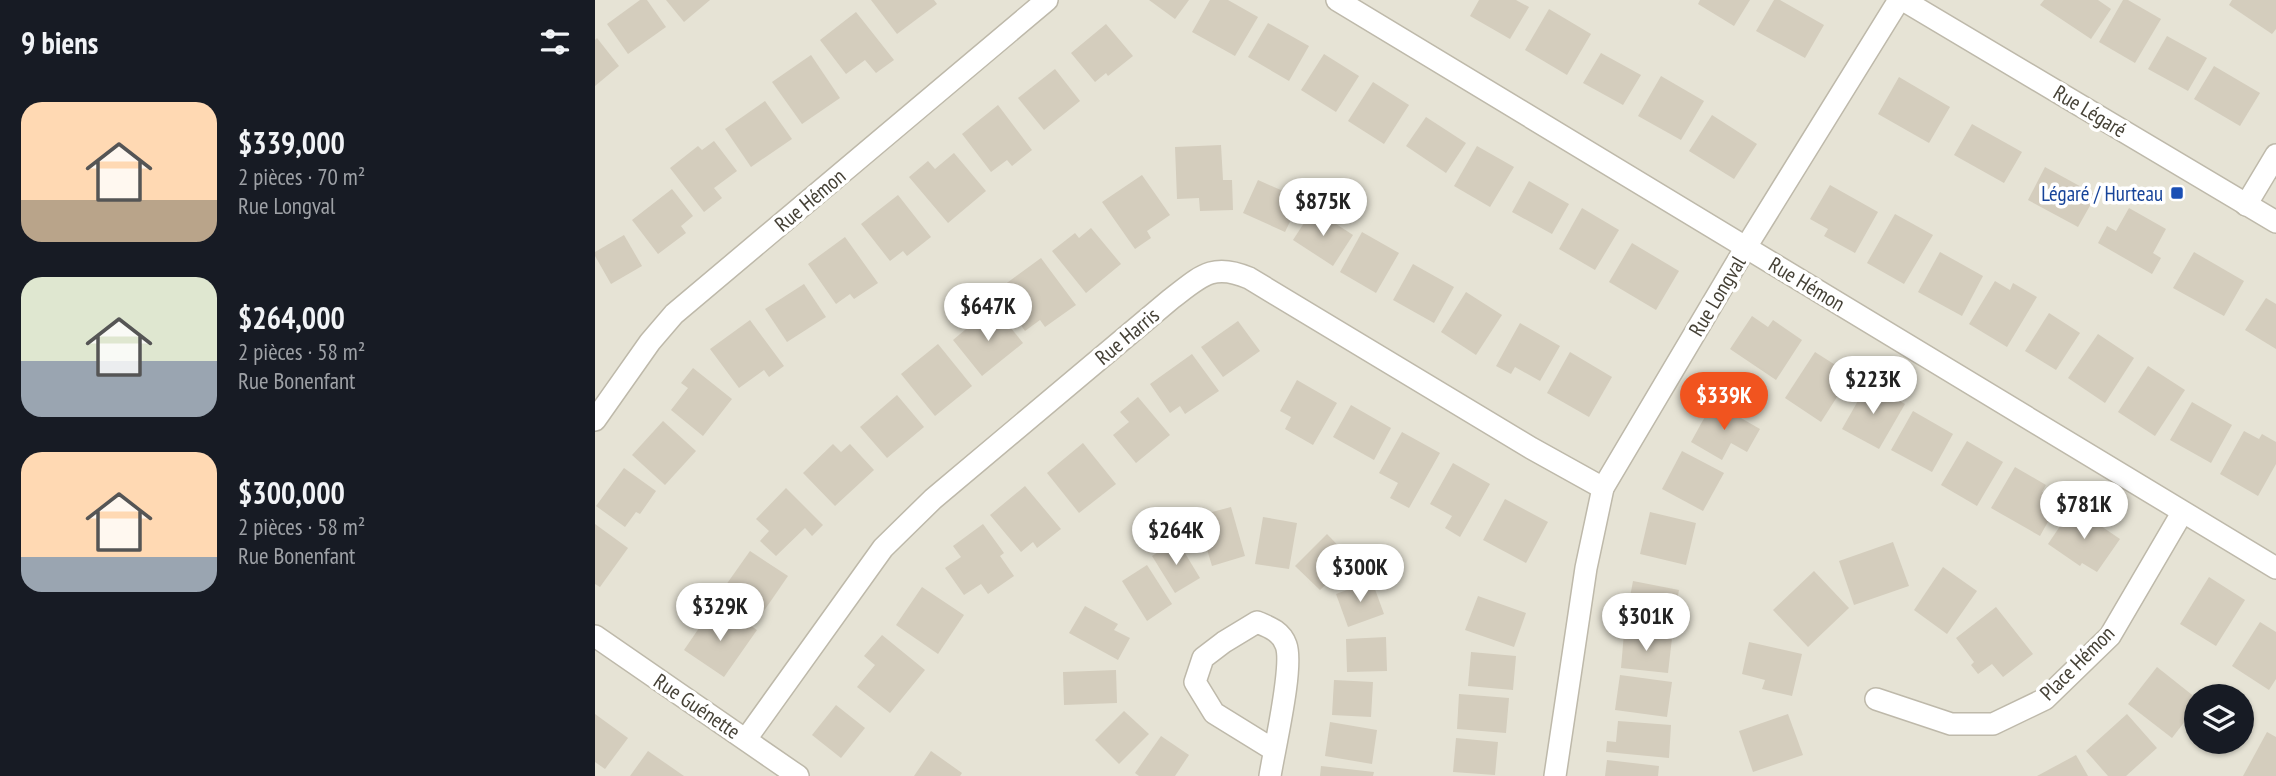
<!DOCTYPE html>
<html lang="fr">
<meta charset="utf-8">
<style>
:root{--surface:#171b24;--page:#242831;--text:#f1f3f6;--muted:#9ea1a6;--accent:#f1541f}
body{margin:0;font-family:"PT Sans Narrow",sans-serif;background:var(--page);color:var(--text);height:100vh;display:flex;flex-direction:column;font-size:26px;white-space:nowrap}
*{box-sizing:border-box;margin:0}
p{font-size:23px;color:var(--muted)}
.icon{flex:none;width:38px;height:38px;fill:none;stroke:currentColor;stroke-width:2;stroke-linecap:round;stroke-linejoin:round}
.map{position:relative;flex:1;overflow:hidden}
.details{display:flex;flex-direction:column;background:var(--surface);width:595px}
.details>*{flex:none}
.controls{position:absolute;left:1589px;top:684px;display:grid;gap:14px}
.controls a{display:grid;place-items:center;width:70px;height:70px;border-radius:50%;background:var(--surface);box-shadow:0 2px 5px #0004;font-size:35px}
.price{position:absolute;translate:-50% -60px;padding:0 16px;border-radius:24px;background:#fff;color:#222;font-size:23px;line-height:46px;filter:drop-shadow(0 2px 4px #0008)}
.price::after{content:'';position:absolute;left:50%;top:42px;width:21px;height:16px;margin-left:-10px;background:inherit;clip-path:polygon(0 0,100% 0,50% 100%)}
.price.current{background:var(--accent);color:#fff}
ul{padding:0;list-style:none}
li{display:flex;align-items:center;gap:21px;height:175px;padding:0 21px}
li span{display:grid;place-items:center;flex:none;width:196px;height:140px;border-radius:21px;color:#555}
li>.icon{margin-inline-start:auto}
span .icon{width:84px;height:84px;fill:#fffc;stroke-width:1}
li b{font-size:30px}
h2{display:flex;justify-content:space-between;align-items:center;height:84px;padding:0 21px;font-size:30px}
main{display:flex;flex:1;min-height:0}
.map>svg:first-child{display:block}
.residential{fill:#e6e3d5;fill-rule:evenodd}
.building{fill:#d4cdbd}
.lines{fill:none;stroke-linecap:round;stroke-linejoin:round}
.minor-casing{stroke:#beb9aa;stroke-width:24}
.minor{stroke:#fff;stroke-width:21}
.transit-dot{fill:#1a4fb4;stroke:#fff;stroke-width:2.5}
.labels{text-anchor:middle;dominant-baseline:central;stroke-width:7;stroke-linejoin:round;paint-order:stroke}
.street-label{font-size:21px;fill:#454136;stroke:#fff}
.transit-label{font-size:21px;fill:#164399;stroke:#fff;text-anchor:end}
</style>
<main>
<section class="details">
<h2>9 biens<svg class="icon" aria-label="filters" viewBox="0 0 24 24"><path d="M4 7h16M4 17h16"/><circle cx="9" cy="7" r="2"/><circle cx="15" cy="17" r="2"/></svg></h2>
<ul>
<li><span style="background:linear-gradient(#ffd9b3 70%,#b9a48a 0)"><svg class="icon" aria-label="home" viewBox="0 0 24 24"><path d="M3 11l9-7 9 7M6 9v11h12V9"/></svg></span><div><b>$339,000</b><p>2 pièces · 70 m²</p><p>Rue Longval</p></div></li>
<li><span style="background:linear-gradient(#dfe7d0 60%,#9aa5b1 0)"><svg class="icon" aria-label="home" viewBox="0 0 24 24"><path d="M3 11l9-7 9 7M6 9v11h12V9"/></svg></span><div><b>$264,000</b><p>2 pièces · 58 m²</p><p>Rue Bonenfant</p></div></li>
<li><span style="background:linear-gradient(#ffd9b3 75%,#9aa5b1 0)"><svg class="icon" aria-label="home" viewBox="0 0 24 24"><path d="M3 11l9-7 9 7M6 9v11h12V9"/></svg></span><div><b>$300,000</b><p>2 pièces · 58 m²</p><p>Rue Bonenfant</p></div></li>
</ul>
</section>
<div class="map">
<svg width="1681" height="776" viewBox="0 0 1681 776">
<rect width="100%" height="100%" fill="#f3f0e7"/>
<path class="residential" d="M0,0H1681V776H0ZM1601,696H1647V742H1601Z"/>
<g class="building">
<polygon points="45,0 52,0 71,27 33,54 12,24"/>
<polygon points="71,0 115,0 89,22"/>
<polygon points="276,0 339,0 342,4 302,34"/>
<polygon points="554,0 594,0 580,19"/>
<polygon points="615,0 633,0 663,17 640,56 597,32"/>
<polygon points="884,0 921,0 934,7 915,39 875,16"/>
<polygon points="1105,0 1155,0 1139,26 1103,4"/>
<polygon points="1179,0 1185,0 1229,25 1210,58 1161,31"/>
<polygon points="1449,0 1503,0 1516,9 1496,39 1445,5"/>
<polygon points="1528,0 1533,0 1566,19 1540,63 1504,42"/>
<polygon points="1637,0 1681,0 1681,29 1677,34 1634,5"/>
<polygon points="954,9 996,34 972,75 930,50"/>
<polygon points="261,12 299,60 281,73 270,60 251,74 225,40"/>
<polygon points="673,23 714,46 694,81 653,57"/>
<polygon points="511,24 538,56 513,76 511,73 500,82 476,53"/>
<polygon points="1572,36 1612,58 1593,91 1553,69"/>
<polygon points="2,38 24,66 0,86 0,40"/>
<polygon points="1006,53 1046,75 1028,105 988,83"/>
<polygon points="729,54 764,76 741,112 706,90"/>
<polygon points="216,55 245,98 207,124 177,82"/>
<polygon points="1619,66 1665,93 1645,126 1599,99"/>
<polygon points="460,69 485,101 449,130 423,98"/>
<polygon points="1066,76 1109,101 1086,140 1043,116"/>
<polygon points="1304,77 1355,107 1334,143 1283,114"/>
<polygon points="778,82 814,105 789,144 753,121"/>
<polygon points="170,101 197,139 156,167 130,129"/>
<polygon points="403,105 437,150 417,166 412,160 396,172 367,134"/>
<polygon points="1117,115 1162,144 1139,179 1094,151"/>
<polygon points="831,117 871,143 851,173 811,146"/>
<polygon points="1377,124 1427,152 1409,183 1359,155"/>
<polygon points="119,141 142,171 119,188 127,198 109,212 75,168 103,146 107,150"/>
<polygon points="626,145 628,180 637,180 638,210 605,211 604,198 582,199 580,147"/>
<polygon points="882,146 919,167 895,207 859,186"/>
<polygon points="359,153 391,191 353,223 314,177 333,161 340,169"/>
<polygon points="1450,167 1501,195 1483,227 1433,200"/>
<polygon points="547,175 575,215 552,231 556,238 540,249 507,202"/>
<polygon points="663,180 706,199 690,232 648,213"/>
<polygon points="934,181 974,204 957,234 917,212"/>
<polygon points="1235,185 1283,212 1260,253 1229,236 1233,229 1215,219"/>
<polygon points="77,189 98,216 86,226 91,233 63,254 37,220"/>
<polygon points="303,195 336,237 312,256 308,251 295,261 266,224"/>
<polygon points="987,208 1024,230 1000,270 964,249"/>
<polygon points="1534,208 1571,229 1558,253 1566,258 1557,274 1503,243 1512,226 1521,231"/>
<polygon points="718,209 758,235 738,266 698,240"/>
<polygon points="1300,214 1338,235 1309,284 1272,263"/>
<polygon points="496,228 526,264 491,293 457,251 480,233 484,238"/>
<polygon points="767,232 804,253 781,293 745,272"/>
<polygon points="29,235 47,266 16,284 0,256 0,252"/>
<polygon points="250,237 283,283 259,299 255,294 241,304 213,264"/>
<polygon points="1037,243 1084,271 1061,310 1014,282"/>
<polygon points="1345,252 1388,276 1367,316 1323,292"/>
<polygon points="1599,252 1649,281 1629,316 1578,288"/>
<polygon points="446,258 481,305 450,327 445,320 430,331 401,291"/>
<polygon points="818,264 859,287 839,323 798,300"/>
<polygon points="1400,281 1415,290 1418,283 1442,297 1412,347 1374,324"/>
<polygon points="209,284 231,317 192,342 170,309"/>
<polygon points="871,292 907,315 881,355 846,332"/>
<polygon points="1671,298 1681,304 1681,349 1650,330"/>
<polygon points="390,313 399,323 407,317 428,343 387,376 358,340"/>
<polygon points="1454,313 1485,333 1461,370 1430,351"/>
<polygon points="1157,316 1173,327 1178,320 1207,340 1181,380 1135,349"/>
<polygon points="155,320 189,366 174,377 169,370 144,388 115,349"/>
<polygon points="643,321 665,351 628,377 606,347"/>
<polygon points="925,323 965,346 945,381 920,367 916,374 901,366"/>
<polygon points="1503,334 1539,358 1510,403 1473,378"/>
<polygon points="343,344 377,386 340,416 306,374"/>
<polygon points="975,352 1017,377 994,417 952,393"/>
<polygon points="1220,352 1256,375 1226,422 1190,398"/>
<polygon points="597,354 624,391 590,414 585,406 575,413 555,384"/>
<polygon points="1553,366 1590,390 1560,436 1523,412"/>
<polygon points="98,368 137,399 108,436 76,410 93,388 86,383"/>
<polygon points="702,380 742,403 718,445 690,429 696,417 685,411"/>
<polygon points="1273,383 1310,404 1284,449 1247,429"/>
<polygon points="302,395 329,427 292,458 265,427"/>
<polygon points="543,397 575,435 541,463 518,435 534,422 525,412"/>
<polygon points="1118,402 1165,429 1152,452 1136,443 1127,460 1096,442"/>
<polygon points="1597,402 1637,425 1616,463 1575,440"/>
<polygon points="756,405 796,428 779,460 738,437"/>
<polygon points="1318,411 1358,434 1337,472 1296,450"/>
<polygon points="68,421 101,451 70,485 37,455"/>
<polygon points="1649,431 1664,439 1667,434 1681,442 1681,464 1663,496 1625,474"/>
<polygon points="807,432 845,453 814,508 795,498 803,483 784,473"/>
<polygon points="1372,441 1408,462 1382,506 1346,485"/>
<polygon points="488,443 521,484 484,513 452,473"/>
<polygon points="238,444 246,452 255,444 279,470 240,506 208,473"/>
<polygon points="1087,451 1129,473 1108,511 1067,489"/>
<polygon points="858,463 895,484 865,537 850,528 857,516 835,504"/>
<polygon points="1420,467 1451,485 1447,492 1464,502 1445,536 1396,508"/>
<polygon points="29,468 61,491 45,514 41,512 30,527 1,506"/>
<polygon points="430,486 466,529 442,548 438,542 426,552 395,515"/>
<polygon points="191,488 228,525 217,536 210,528 181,556 165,541 174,531 161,519"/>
<polygon points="910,499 953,522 931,563 888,540"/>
<polygon points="636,507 650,556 617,566 602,516"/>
<polygon points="1478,507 1525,539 1502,572 1487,563 1485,566 1453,544"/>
<polygon points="1055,512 1101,523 1091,565 1045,554"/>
<polygon points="668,517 702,523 694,569 660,564"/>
<polygon points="0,524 33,548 5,587 0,584"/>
<polygon points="388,524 409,553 405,556 419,576 393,594 386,584 369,595 350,568 366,557 358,546"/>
<polygon points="732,534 757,560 725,590 700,566"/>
<polygon points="582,540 605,578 580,593 557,556"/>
<polygon points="1298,542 1314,586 1259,605 1244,561"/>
<polygon points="155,551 193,576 164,618 126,592"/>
<polygon points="552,565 577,604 552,621 527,581"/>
<polygon points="1348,567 1382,591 1352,634 1319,610"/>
<polygon points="1219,571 1254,608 1213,647 1178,610"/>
<polygon points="1614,577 1650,600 1621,646 1585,624"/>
<polygon points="777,581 789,614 753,627 741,594"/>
<polygon points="1038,581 1084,590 1076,632 1030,623"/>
<polygon points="327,587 369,615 343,654 301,625"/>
<polygon points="883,596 931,613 919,647 870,630"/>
<polygon points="490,606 523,624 519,630 535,638 523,660 474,633"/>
<polygon points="1401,607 1438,654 1408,677 1397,664 1383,674 1376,665 1379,662 1361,638"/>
<polygon points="137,613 162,630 129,677 89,650 113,615 128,626"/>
<polygon points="1665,622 1681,632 1681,679 1674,690 1637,666"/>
<polygon points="1029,633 1077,638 1073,673 1026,668"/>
<polygon points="287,635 330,670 295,713 262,687 280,665 269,656"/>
<polygon points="791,637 792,671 752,672 751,639"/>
<polygon points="1154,642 1207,654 1197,696 1167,689 1170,680 1147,674"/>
<polygon points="876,652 921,656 918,690 873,686"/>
<polygon points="1562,667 1601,698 1601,707 1577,738 1533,704"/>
<polygon points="521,670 522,703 469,705 468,672"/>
<polygon points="1025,675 1077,682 1072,717 1020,710"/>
<polygon points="739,680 778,682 776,717 737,715"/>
<polygon points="864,694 914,698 911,733 862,729"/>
<polygon points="241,705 270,728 246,758 217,735"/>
<polygon points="529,711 554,734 524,764 500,740"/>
<polygon points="0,714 33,738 10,769 0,762"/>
<polygon points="1193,714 1208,755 1158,772 1144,731"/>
<polygon points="1532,714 1562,748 1531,776 1513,776 1491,751"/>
<polygon points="1023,721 1076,725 1074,758 1011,752 1012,741 1021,742"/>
<polygon points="735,722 782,730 777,764 730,756"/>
<polygon points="1672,732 1681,737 1681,776 1648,776"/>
<polygon points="566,736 594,755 580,776 544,776 540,773"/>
<polygon points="861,738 903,742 900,775 858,772"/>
<polygon points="53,751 89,776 35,776"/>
<polygon points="336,751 367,773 365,776 319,776"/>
<polygon points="1481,755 1493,776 1442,776"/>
<polygon points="1012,760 1064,766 1063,776 1010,776"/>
<polygon points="726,766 779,772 778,776 725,776"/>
</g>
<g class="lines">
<g class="minor-casing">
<g id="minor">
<polyline points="742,0 1681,568"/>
<polyline points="1308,0 1681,222"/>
<polyline points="1651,205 1681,155"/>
<polyline points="0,420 55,342 79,314 452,0"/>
<polyline points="0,636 203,776"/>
<polyline points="1281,699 1356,724 1398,724 1450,699 1515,636 1587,513"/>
<path d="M151,739L288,548L338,499L576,299C605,277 617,262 654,278L936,448L1008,488"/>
<path d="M675,776C679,750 699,666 691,645C686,631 674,627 662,622L629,642L608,658L600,682L619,713L679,750"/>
<polyline points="960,776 991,568 1008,488 1151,247 1304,0"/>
</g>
</g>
<use href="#minor" class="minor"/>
</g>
<rect class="transit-dot" x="1575" y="186" width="14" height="14" rx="3.5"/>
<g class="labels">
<g class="street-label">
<text transform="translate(1495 111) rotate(31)">Rue Légaré</text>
<text transform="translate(215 200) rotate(-40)">Rue Hémon</text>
<text transform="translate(1212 284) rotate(31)">Rue Hémon</text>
<text transform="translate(1122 296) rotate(-59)">Rue Longval</text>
<text transform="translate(532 336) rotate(-40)">Rue Harris</text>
<text transform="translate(1482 663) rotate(-45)">Place Hémon</text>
<text transform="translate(102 706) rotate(34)">Rue Guénette</text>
</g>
<g class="transit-label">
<text x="1568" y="193">Légaré / Hurteau</text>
</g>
</g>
</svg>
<div class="controls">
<a><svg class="icon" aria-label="layers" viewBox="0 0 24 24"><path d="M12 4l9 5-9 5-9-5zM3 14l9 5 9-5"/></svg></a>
</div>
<b class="price" style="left:728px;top:238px">$875K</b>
<b class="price" style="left:393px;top:343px">$647K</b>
<b class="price" style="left:1278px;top:416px">$223K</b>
<b class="price current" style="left:1129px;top:432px">$339K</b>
<b class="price" style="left:1489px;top:541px">$781K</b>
<b class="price" style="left:581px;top:567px">$264K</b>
<b class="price" style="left:765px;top:604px">$300K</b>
<b class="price" style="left:125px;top:643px">$329K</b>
<b class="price" style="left:1051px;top:653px">$301K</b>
</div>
</main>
